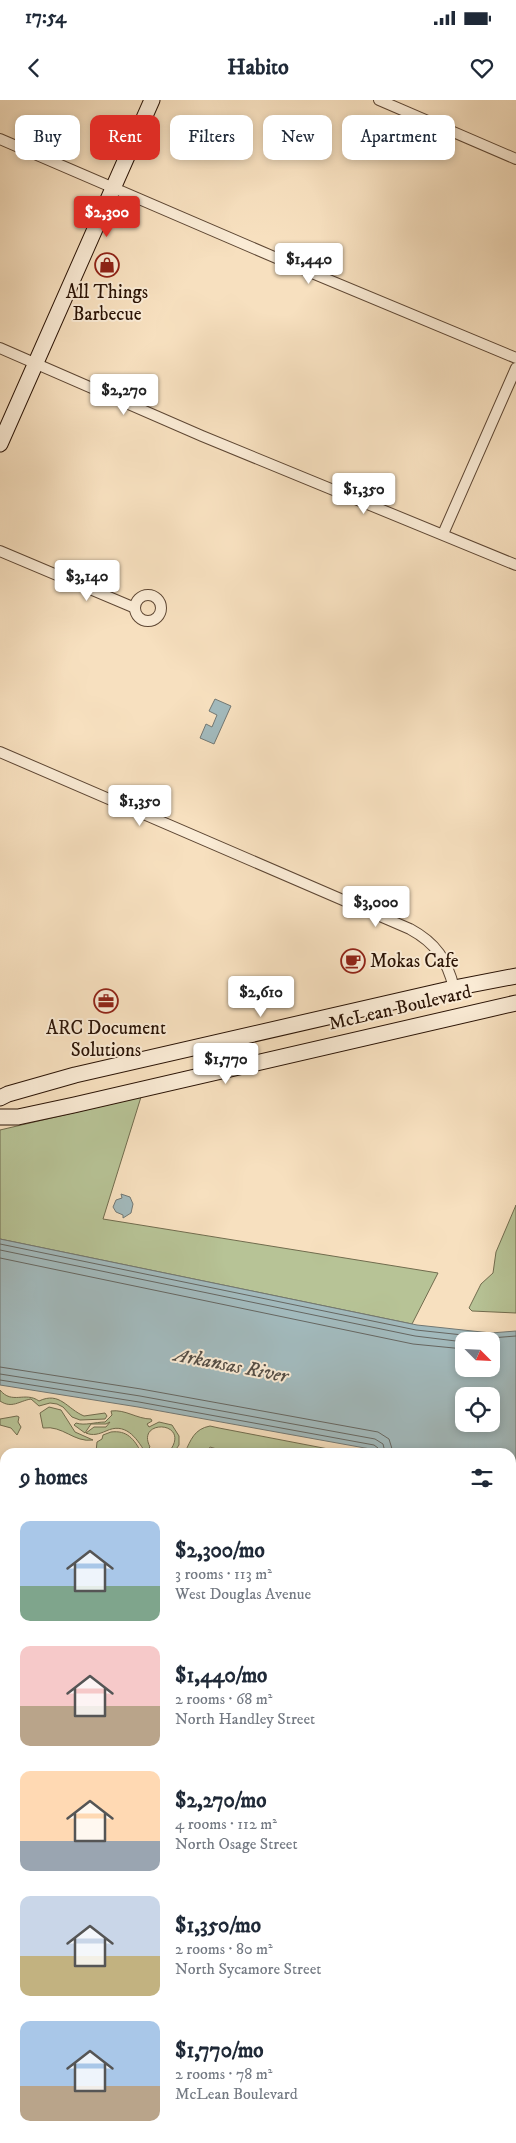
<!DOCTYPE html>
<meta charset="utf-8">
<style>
:root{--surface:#fff;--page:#f2f2f3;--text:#1f2937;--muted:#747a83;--accent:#d93025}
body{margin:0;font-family:"IM FELL DW Pica",serif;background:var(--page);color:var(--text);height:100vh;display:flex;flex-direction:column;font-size:19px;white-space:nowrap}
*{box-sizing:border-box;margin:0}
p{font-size:16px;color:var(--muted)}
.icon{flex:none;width:28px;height:28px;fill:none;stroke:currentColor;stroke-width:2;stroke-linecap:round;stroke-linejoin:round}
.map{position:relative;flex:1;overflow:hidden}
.details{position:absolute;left:0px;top:1348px;width:516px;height:696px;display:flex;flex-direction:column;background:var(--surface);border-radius:15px 15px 0 0;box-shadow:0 2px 8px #0003}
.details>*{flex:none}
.top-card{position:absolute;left:15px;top:15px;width:486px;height:45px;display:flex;gap:10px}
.needle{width:32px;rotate:114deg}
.buttons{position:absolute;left:455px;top:1232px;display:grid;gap:10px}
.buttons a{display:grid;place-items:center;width:45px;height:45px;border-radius:10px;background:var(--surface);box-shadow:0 2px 8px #0003;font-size:25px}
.price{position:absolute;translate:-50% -42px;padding:0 11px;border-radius:5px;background:#fff;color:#222;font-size:16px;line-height:32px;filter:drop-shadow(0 1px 2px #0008)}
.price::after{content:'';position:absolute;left:50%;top:30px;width:15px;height:11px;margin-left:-8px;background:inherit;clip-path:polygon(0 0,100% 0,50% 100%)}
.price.active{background:var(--accent);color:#fff}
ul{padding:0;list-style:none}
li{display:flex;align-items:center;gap:15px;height:125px;padding:0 20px}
li span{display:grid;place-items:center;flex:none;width:140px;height:100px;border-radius:10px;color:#555}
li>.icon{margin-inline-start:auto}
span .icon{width:60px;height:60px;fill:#fffc;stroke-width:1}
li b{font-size:21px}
h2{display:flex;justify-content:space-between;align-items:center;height:60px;padding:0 20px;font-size:21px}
.chip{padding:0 18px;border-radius:10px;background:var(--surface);box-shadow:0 2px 8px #0003;font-size:18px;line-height:45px}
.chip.active{background:var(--accent);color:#fff}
.status{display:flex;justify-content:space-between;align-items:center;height:35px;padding:0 25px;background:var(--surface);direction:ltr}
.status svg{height:14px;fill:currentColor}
header{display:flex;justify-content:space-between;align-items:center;height:65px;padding:0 20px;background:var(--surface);font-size:22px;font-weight:800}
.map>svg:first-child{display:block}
.green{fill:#b7c396;stroke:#716c4e}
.water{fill:#a2babd;stroke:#727874;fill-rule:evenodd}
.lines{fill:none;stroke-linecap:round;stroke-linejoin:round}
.shore{stroke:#666762;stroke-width:1}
.minor-casing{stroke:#5e4734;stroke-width:12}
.tertiary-casing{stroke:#5e4734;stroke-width:14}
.secondary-casing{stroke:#2b1406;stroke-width:17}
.minor{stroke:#faebd5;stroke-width:10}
.tertiary{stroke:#faebd5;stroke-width:12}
.secondary{stroke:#faebd5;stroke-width:15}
.labels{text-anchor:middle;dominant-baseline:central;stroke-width:4;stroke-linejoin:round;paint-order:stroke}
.poi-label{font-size:19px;fill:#2b1406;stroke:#faebd5}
.street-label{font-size:19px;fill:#2b1406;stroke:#faebd5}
.water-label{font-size:20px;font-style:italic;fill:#554e46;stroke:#faebd5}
</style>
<div class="status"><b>17:54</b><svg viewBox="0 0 49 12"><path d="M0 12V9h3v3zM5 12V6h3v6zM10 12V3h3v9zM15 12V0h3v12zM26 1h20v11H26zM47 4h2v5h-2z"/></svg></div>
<header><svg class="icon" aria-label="back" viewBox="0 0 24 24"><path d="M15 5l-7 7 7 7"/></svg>Habito<svg class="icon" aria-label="heart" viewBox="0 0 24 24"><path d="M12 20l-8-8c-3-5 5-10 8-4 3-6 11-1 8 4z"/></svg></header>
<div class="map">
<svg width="516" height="2043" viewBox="0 0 516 2043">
<rect width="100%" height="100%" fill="#f7e0bf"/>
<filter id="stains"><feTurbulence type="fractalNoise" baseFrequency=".004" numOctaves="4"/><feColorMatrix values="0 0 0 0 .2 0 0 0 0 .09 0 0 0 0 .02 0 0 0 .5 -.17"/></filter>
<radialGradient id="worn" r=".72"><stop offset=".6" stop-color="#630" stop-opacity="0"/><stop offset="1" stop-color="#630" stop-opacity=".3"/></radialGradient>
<g class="green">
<polygon points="141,997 103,1119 438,1173 412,1224 0,1139 0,1030"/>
<polygon points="516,1105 516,1213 472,1211 469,1208 481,1184 493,1173 496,1152"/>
<path d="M0,1290C12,1305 25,1291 39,1301C60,1291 67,1309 84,1316L105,1313L107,1316L105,1319L80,1320L72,1317L63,1307L57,1304L50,1303L39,1306L31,1299C19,1301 12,1309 0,1301Z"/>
<path d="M49,1307L61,1310L75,1332L93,1340C74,1343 63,1325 43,1328L40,1313Z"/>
<path d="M111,1311C125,1309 137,1319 151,1319L152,1321L147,1324L149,1327L159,1322L172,1325L179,1336V1345L174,1352H169C193,1321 135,1318 150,1347L145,1352C136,1337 125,1322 106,1331C99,1334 93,1336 86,1333L94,1327H106L110,1322L106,1324H91L85,1333L74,1325L76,1323C85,1326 95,1322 105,1322L112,1315Z"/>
<polygon points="17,1316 19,1317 18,1322 21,1327 17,1335 11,1328 0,1325 0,1319"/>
<path d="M210,1326L219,1328L344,1352H227L210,1347L207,1352H185C191,1340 194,1329 210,1326Z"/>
<path d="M111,1332C127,1330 134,1339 141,1352H96L97,1342L102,1339L103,1335Z"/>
<polygon points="516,1944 516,2043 470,2043 472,2039 511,2039 511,1955"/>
</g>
<g class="water">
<polygon points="215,599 231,606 214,644 200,638 206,624 212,627 217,615 209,611"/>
<polygon points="121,1094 130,1097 133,1104 131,1113 123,1118 123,1115 116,1112 113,1107 116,1100 122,1098"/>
<path d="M0,1139L417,1225L491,1233L516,1231V1364H511V1352H387L138,1307L0,1285ZM491,1241V1269H464V1241ZM491,1296V1324H464V1296Z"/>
</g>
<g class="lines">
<g class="shore">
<polyline points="0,1144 416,1230 491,1238 516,1236"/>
<polyline points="0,1150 415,1236 464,1242"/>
<polyline points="0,1158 413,1244 464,1249"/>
<polyline points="0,1267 141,1289 378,1332 389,1339 393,1352"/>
<polyline points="0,1274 140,1296 375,1339 383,1344 385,1352"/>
<polyline points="0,1280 139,1302 374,1345 378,1348 379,1352"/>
</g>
<g class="minor-casing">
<g id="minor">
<polyline points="379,0 516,59"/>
<polyline points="0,39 288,163 516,258"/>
<polyline points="0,248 202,336 516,465"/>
<polyline points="443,434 516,268"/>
<polyline points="0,451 135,508"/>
<circle cx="148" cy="508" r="13"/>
<path d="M0,652L410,829C436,843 447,860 454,888"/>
<polyline points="0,1606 5,1608"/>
<polyline points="0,1896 5,1898"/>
<polyline points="328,2039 338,2043"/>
</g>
</g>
<g class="tertiary-casing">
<g id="tertiary">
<polyline points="0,1483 5,1485"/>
<polyline points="511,1701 516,1703"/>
<polyline points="511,1902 516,1899"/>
<polyline points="511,1937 516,1927"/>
<polyline points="72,2043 73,2039"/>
<polyline points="461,2043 463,2039"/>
</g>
</g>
<g class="secondary-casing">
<g id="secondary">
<polyline points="0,344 152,0"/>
<polyline points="0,998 8,994 75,975 454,888 516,876"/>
<polyline points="0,1017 18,1017 74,1005 516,903"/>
</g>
</g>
<use href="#minor" class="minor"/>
<use href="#tertiary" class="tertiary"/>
<use href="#secondary" class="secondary"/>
</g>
<defs>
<g id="shop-ring" transform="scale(1.25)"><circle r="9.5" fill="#faebd5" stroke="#8f2418" stroke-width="1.5"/><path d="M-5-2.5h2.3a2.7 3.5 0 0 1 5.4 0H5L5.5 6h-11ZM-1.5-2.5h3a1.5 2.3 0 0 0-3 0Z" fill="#8f2418"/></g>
<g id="cafe-ring" transform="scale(1.25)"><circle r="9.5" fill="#faebd5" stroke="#8f2418" stroke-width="1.5"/><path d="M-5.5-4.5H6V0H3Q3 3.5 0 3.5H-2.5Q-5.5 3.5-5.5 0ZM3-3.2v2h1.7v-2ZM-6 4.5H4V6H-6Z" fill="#8f2418"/></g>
<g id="office-ring" transform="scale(1.25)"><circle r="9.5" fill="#faebd5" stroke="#8f2418" stroke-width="1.5"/><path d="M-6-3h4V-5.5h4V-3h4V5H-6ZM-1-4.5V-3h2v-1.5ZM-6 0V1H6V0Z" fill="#8f2418"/></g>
</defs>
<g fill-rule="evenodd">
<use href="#shop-ring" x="107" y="165"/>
<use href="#cafe-ring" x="353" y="861"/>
<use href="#office-ring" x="106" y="901"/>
</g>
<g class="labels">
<g class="poi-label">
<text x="107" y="192">All Things<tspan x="107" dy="22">Barbecue</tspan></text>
<text x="370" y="861" text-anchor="start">Mokas Cafe</text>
<text x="106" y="928">ARC Document<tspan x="106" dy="22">Solutions</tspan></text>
</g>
<g class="street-label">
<text transform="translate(400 908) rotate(-13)">McLean Boulevard</text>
</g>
<g class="water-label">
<text transform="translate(231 1266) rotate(11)">Arkansas River</text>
</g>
</g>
<rect width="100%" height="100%" filter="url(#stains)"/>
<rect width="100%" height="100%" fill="url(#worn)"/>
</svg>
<div class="buttons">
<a><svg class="needle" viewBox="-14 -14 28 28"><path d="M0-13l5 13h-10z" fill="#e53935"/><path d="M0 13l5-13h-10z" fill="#747a83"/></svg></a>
<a><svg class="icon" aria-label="locate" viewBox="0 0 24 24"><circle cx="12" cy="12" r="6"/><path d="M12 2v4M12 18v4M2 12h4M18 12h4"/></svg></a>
</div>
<b class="price active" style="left:107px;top:138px">$2,300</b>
<b class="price" style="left:309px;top:185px">$1,440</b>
<b class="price" style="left:124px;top:316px">$2,270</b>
<b class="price" style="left:364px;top:415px">$1,350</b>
<b class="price" style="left:87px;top:502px">$3,140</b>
<b class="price" style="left:140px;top:727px">$1,350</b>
<b class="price" style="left:376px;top:828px">$3,000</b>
<b class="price" style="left:261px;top:918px">$2,610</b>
<b class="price" style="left:226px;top:985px">$1,770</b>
<div class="top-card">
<a class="chip">Buy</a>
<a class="chip active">Rent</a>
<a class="chip">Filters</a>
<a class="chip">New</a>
<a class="chip">Apartment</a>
</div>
<section class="details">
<h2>9 homes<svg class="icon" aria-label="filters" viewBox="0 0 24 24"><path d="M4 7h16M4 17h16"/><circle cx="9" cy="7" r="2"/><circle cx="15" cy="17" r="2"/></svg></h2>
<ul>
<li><span style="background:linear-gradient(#a9c7e8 65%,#7fa58c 0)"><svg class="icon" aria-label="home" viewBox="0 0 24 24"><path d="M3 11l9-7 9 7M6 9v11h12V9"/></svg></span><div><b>$2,300/mo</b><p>3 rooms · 113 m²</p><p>West Douglas Avenue</p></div></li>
<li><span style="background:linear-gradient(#f6c9c9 60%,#b9a48a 0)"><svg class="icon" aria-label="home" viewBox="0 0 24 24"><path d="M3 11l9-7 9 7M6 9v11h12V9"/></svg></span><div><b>$1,440/mo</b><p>2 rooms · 68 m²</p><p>North Handley Street</p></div></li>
<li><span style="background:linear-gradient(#ffd9b3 70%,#9aa5b1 0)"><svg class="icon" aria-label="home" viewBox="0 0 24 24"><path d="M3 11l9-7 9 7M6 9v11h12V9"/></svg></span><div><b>$2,270/mo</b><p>4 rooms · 112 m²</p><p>North Osage Street</p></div></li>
<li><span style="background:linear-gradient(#c9d6e8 60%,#c2b280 0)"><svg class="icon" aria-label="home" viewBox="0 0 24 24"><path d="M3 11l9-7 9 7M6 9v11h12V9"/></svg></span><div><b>$1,350/mo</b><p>2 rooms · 80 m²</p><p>North Sycamore Street</p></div></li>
<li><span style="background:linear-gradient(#a9c7e8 65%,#b9a48a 0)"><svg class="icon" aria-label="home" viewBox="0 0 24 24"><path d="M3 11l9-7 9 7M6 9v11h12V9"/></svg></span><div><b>$1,770/mo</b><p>2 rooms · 78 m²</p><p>McLean Boulevard</p></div></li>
</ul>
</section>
</div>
